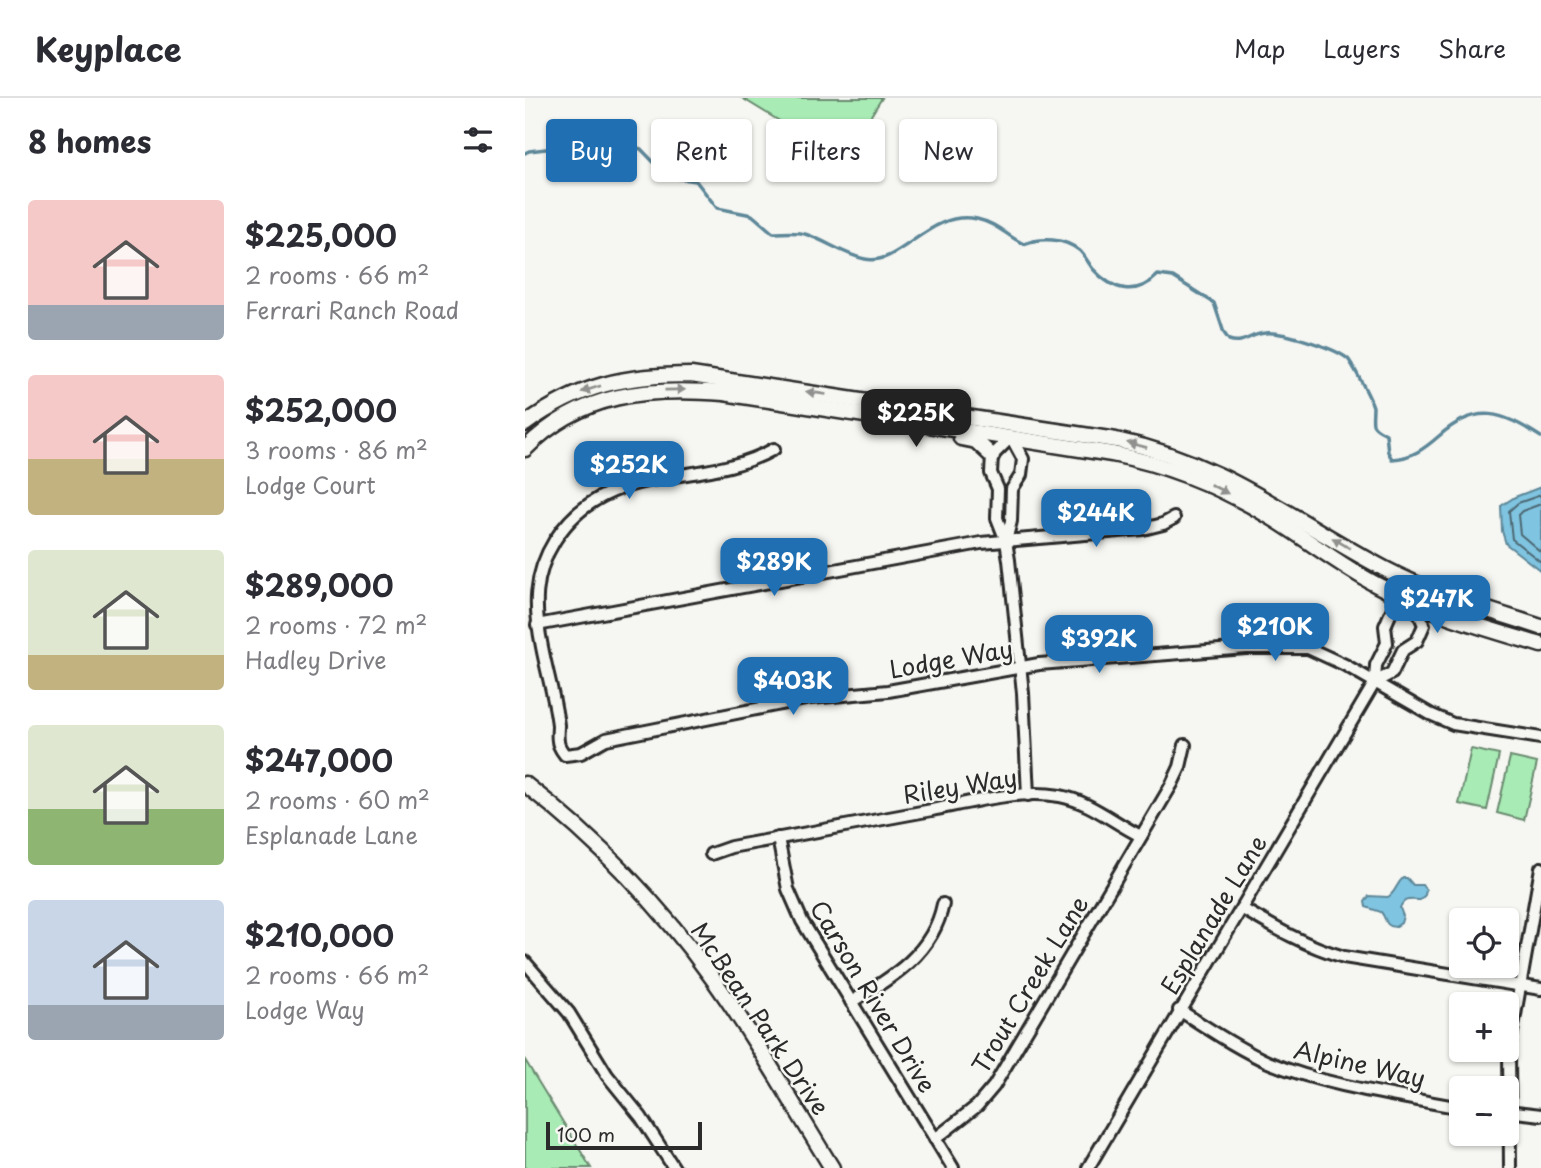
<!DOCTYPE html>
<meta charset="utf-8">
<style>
:root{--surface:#fff;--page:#f7f7f7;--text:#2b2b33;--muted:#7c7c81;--line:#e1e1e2;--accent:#1f6fb2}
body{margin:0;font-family:"Playpen Sans",sans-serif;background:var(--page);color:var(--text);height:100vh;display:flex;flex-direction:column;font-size:26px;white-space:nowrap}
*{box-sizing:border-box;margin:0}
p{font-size:23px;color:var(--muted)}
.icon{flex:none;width:38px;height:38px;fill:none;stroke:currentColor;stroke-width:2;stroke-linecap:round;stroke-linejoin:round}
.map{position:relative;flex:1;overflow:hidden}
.details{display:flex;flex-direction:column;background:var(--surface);width:525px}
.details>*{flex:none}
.guide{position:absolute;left:21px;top:21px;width:665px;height:63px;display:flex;gap:14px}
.controls{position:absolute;left:924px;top:810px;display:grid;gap:14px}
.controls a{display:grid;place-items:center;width:70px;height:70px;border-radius:7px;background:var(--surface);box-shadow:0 2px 5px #0004;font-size:35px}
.scale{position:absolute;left:21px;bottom:18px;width:156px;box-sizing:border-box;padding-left:7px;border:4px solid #2b2b2b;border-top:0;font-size:19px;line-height:24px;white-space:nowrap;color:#2b2b2b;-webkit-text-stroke:5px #f6f6f2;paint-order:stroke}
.price{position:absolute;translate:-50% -60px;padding:0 16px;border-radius:14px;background:var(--accent);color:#fff;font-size:23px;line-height:46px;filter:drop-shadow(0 2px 4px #0008)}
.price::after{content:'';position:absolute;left:50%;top:42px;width:21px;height:16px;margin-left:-10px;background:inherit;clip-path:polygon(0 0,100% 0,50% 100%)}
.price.active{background:#222;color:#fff}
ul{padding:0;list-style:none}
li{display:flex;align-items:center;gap:21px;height:175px;padding:0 28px}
li span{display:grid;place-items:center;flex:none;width:196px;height:140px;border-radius:7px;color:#555}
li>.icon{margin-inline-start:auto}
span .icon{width:84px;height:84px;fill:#fffc;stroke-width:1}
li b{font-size:30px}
h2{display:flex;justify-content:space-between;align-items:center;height:84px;padding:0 28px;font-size:30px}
.chip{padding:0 24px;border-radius:7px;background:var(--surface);box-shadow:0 2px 5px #0004;font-size:24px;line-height:63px}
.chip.active{background:var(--accent);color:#fff}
header{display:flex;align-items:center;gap:42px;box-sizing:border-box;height:98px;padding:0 35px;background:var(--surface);border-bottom:2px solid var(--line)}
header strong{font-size:33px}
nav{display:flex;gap:38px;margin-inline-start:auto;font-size:24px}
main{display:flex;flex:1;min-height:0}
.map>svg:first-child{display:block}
.green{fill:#a8ebb5;stroke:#6a8b70;stroke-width:2}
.water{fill:#7fc4e0;stroke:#5d8798;stroke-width:2}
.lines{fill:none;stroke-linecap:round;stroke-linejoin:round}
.shore{stroke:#4d6873;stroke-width:2}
.stream{stroke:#5d8798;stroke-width:3.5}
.minor-casing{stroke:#2b2b2b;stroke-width:16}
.major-casing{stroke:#2b2b2b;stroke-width:19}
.minor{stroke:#f6f6f2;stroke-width:10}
.major{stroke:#f6f6f2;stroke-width:14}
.oneway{fill:#90908e}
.labels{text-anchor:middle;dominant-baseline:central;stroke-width:5;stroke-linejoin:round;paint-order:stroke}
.street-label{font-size:24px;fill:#2b2b2b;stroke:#f6f6f2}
</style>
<header>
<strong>Keyplace</strong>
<nav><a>Map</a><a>Layers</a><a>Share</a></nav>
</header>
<main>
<section class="details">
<h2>8 homes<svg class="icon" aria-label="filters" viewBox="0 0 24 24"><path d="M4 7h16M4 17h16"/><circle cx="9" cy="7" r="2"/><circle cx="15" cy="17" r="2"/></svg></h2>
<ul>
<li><span style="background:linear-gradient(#f6c9c9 75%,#9aa5b1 0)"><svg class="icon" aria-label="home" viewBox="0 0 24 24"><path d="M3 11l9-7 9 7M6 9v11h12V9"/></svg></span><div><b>$225,000</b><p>2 rooms · 66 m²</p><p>Ferrari Ranch Road</p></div></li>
<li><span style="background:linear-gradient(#f6c9c9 60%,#c2b280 0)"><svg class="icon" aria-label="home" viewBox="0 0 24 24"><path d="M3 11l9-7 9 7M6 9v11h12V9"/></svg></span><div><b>$252,000</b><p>3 rooms · 86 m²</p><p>Lodge Court</p></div></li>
<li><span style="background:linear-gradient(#dfe7d0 75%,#c2b280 0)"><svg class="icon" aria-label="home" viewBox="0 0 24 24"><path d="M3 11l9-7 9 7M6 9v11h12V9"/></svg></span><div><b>$289,000</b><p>2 rooms · 72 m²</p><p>Hadley Drive</p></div></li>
<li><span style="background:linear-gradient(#dfe7d0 60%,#8fb573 0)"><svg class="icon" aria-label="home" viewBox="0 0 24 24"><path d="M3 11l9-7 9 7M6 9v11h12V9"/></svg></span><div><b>$247,000</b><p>2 rooms · 60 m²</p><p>Esplanade Lane</p></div></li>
<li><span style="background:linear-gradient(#c9d6e8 75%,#9aa5b1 0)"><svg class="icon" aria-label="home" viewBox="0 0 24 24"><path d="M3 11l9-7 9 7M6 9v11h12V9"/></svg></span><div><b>$210,000</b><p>2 rooms · 66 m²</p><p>Lodge Way</p></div></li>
</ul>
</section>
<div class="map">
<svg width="1016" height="1070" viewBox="0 0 1016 1070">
<rect width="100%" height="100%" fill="#f6f6f2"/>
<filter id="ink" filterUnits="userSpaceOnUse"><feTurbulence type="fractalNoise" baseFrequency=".0143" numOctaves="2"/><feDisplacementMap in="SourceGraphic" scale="14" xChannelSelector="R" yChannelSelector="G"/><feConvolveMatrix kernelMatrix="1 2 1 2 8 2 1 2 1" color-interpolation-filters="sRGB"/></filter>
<g filter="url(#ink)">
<g class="green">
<polygon points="217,0 357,0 318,62"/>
<polygon points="946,651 974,657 962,712 934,706"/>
<polygon points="985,659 1012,665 999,722 972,715"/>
<polygon points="0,962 66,1070 0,1070"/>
</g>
<g class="water">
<polygon points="1016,389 1016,473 981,446 977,433 976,408 990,399"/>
<path d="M878,780H882L888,787H897L901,792L900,797L895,802C886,802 879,799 875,810L878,818L876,825L870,829C859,828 862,821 856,814L841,809L840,804L844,798L863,799C871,794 871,786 878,780Z"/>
</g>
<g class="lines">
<g class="shore">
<polyline points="1016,397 993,405 984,413 987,441 1016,464"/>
<polyline points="1016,406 997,413 993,417 995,436 1016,454"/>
</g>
<path class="stream" d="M0,55L4,53L88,43L116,51L143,79L171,83L192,110L227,117L248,135C258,135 271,133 280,136C300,142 319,157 340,161C376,169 403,111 452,121C474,126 481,138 499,146C516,139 540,140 555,153C560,158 564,166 568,171C588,193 611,199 633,177L648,179L689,205L699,235L704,242C719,247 725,236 740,235C757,233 810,250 823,261C827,265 847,303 848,309C848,314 847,321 848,326C850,331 856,333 861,336L863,354L867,361C887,360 899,351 914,338C952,304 977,314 1016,339"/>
<g class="minor-casing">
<g id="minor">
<path d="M249,351C176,392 82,360 30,442C8,477 9,510 17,549C22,575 30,601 33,627C33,633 32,638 33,643C33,648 37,653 40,657L56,655L81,641L286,600L363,593L514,566L721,550H783L820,567L905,616L928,626L1016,640"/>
<polyline points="481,443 486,423 487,391 496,377 498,361 486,339 467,358 466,375 473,391 472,420 481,443 484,462 498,595 503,697"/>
<polyline points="12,527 456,445 618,431 638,426 649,420"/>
<polyline points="253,740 263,791 277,823 428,1070"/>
<path d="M186,756L206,749C273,737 340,724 407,712C447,704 494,691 535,698C566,704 589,725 616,738"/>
<path d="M716,810C750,830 781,848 819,859L1016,891"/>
<polyline points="0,864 44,915 82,977 116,1019 149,1070"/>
<path d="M326,904C366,880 408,856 418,806"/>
<path d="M654,912C683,930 711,950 743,964C800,988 874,998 936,1010"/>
<polyline points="982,1013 1016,1017"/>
<polyline points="410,1041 452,1008 469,988 647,686 655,669 660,647"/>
<polyline points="563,1070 850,584 851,567 862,545 860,528 867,512 890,506 899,527 892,543 878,552 867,575 850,584"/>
<polyline points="985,1070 984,951 1016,770"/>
</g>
</g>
<g class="major-casing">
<g id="major">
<path d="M0,326C54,287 100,277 166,277L591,342C698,364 767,422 860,471C909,497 964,512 1016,529"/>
<polyline points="436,340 451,343 467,358"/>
<path d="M0,351C56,294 123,289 199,295L587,356C645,367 699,390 749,421C783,442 816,468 852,487C904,515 960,530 1016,547"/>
<path d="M0,686C71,741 135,807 188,881C231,941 268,1007 307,1070"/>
</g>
</g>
<use href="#minor" class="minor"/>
<use href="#major" class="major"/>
</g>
<defs><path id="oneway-solid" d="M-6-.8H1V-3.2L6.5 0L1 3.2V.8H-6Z" transform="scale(1.75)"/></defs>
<g class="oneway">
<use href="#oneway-solid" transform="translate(66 291) rotate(162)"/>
<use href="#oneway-solid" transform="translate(150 292) rotate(-1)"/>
<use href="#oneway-solid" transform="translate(291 295) rotate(-171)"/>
<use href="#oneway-solid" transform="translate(612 347) rotate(-166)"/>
<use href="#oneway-solid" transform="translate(694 391) rotate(27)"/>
<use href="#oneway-solid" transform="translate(816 445) rotate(-149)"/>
</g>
</g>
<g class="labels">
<g class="street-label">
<text transform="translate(426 560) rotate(-10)">Lodge Way</text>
<text transform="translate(435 687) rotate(-9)">Riley Way</text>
<text transform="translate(688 816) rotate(-59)">Esplanade Lane</text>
<text transform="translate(504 886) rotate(-59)">Trout Creek Lane</text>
<text transform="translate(349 898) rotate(59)">Carson River Drive</text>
<text transform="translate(236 920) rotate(56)">McBean Park Drive</text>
<text transform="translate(835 965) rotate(13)">Alpine Way</text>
</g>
</g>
</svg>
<div class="controls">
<a><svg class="icon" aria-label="locate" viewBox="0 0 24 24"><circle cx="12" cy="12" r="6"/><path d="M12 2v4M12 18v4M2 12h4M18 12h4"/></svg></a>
<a>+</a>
<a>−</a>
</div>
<div class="scale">100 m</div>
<b class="price active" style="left:391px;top:351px">$225K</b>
<b class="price" style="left:104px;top:403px">$252K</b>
<b class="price" style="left:571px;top:451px">$244K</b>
<b class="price" style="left:249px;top:500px">$289K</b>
<b class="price" style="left:912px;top:537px">$247K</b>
<b class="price" style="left:750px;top:565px">$210K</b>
<b class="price" style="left:574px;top:577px">$392K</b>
<b class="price" style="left:268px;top:619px">$403K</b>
<div class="guide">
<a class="chip active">Buy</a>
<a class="chip">Rent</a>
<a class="chip">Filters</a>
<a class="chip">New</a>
</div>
</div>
</main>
